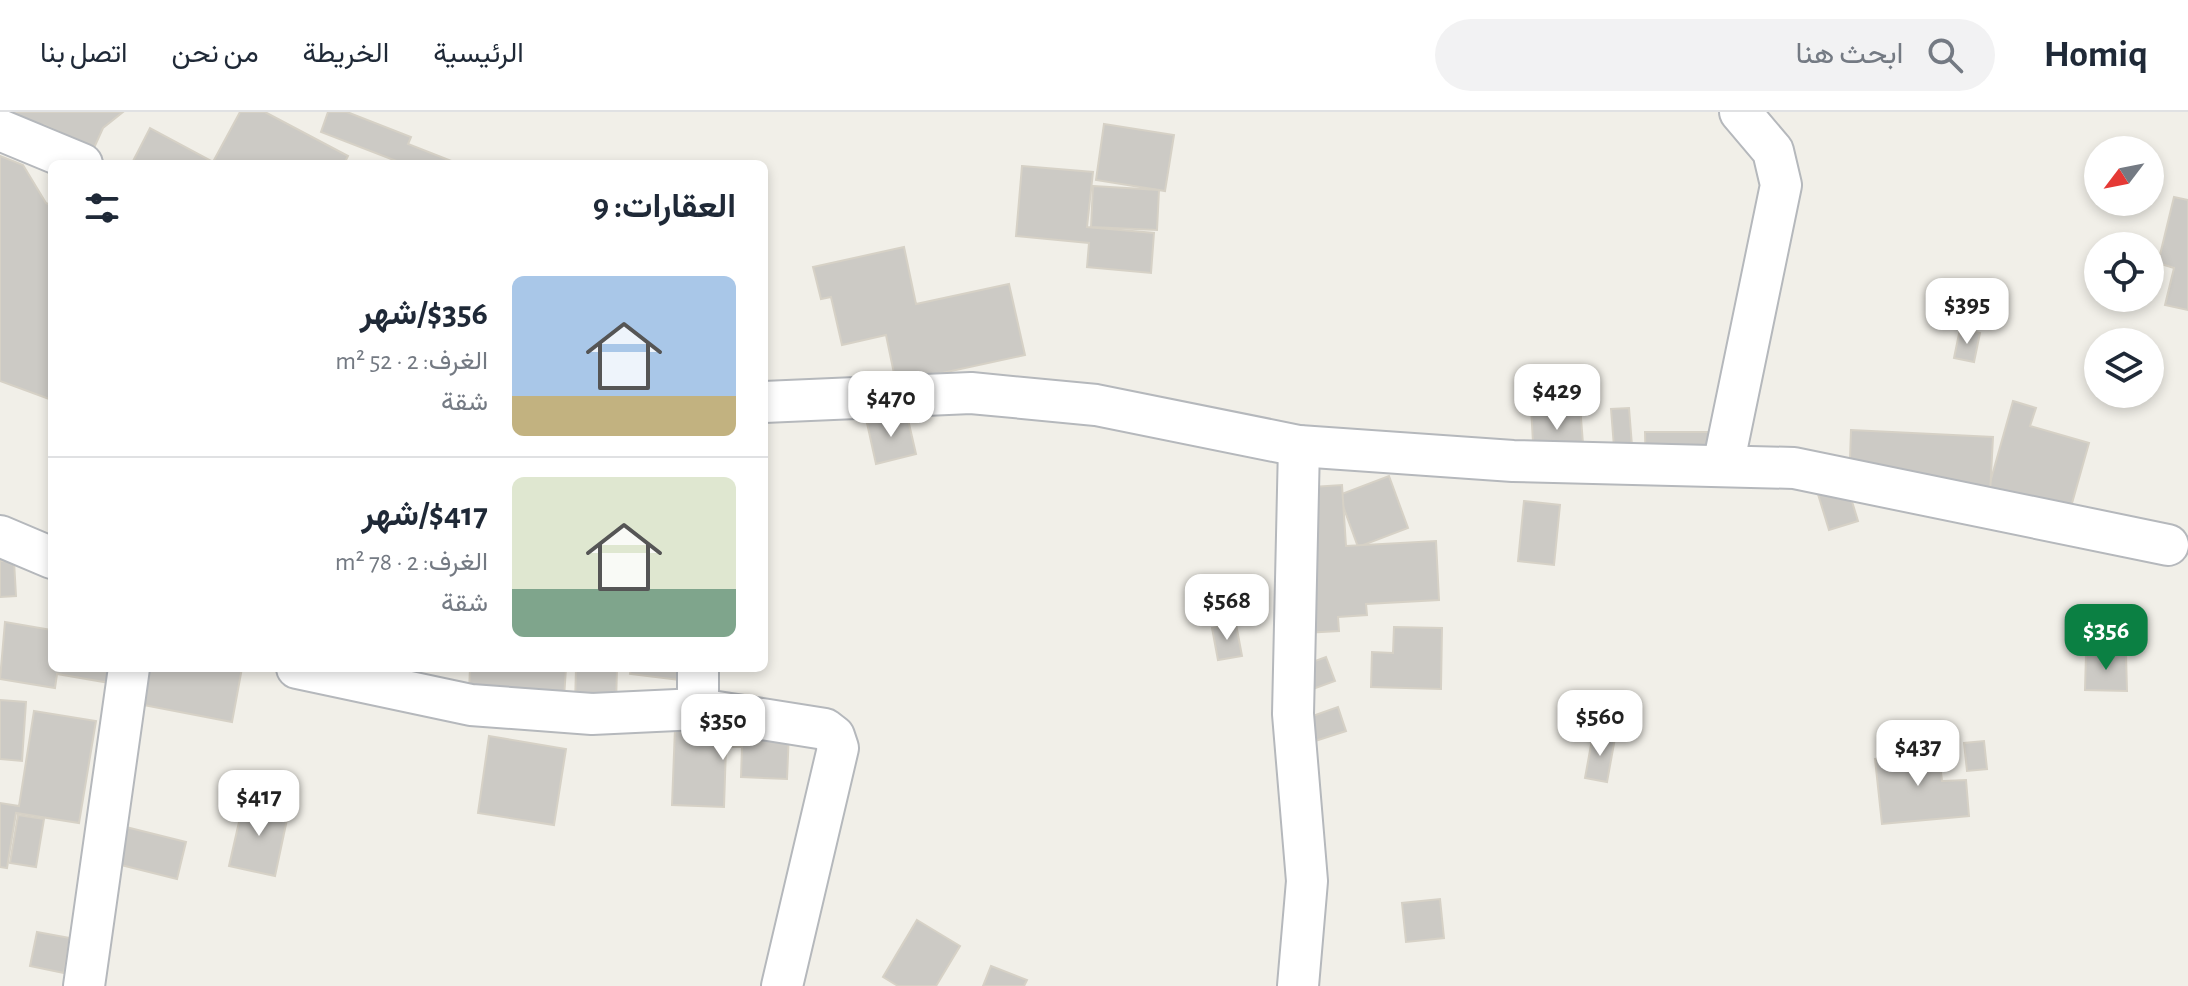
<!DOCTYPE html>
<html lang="ar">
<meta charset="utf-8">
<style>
:root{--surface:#fff;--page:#f2f2f3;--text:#1f2937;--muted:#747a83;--line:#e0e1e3;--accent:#0b8043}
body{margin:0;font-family:"Alegreya Sans",Vazirmatn,sans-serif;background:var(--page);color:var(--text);direction:rtl;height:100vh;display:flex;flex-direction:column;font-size:30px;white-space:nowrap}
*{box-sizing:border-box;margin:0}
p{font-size:26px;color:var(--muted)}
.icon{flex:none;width:44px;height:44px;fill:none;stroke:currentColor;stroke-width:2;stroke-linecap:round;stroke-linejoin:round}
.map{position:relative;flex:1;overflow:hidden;direction:ltr}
.details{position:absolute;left:48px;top:48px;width:720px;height:512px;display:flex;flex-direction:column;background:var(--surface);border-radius:12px;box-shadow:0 4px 12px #0003;direction:rtl}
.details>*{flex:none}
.needle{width:52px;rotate:238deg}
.controls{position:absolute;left:2084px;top:24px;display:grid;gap:16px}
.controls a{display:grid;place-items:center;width:80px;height:80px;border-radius:50%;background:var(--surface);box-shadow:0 4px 12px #0003;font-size:40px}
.price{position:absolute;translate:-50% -68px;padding:0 18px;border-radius:16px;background:#fff;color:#222;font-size:26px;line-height:52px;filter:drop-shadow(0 2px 4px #0008)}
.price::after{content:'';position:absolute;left:50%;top:48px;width:24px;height:18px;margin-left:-12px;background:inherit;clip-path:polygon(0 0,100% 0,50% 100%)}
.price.current{background:var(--accent);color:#fff}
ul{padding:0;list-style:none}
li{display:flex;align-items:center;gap:24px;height:200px;padding:0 32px}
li+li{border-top:2px solid var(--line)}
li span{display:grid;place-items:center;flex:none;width:224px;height:160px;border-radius:12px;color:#555}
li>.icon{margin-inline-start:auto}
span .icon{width:96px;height:96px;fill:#fffc;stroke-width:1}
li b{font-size:34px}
h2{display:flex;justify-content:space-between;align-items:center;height:96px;padding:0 32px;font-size:34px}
header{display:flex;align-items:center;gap:48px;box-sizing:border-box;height:112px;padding:0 40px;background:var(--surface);border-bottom:2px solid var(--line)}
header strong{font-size:38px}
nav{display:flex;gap:44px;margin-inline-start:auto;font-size:28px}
.search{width:560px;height:72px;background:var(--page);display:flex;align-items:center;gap:20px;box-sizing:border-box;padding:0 28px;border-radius:44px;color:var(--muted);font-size:30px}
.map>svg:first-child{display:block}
.building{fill:#cccac5;stroke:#d6d1c6;stroke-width:2}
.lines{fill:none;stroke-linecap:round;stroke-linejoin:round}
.minor-casing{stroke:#b5b8bc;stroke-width:44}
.minor{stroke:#fff;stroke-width:40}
</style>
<header>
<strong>Homiq</strong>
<div class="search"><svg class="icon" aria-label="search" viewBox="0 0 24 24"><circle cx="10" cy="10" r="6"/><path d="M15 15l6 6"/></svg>ابحث هنا</div>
<nav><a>الرئيسية</a><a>الخريطة</a><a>من نحن</a><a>اتصل بنا</a></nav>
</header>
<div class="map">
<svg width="2188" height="874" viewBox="0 0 2188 874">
<rect width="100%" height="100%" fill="#f1efe8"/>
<g class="building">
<polygon points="0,0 123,0 103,16 94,36 44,13 28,27"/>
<polygon points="240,0 265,0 348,44 344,52 132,51 150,16 213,50"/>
<polygon points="328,0 347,0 411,25 408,32 459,52 404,52 321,20"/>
<polygon points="1104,12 1174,23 1165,79 1096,68"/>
<polygon points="0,44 23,53 46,91 52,94 52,288 0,269"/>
<polygon points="1022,54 1093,60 1087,115 1154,121 1151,161 1087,155 1089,131 1016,124"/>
<polygon points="1093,74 1159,78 1157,118 1091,115"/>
<polygon points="2174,85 2188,88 2188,198 2165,193 2174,156 2158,151"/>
<polygon points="904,135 916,192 1009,172 1025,243 896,271 886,223 842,233 831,185 821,187 813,155"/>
<polygon points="1960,217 1980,221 1974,250 1954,246"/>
<polygon points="2013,289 2036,296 2030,314 2089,331 2067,409 1986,385"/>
<polygon points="1580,293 1584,345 1534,348 1531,295"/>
<polygon points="1629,296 1633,346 1615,348 1611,297"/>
<polygon points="907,303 916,342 876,352 867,311"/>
<polygon points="1851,318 1993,325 1990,382 1849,376"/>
<polygon points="1645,320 1715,320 1715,345 1646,362"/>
<polygon points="1389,364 1408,416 1358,435 1339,383"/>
<polygon points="1846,370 1858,409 1829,418 1817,379"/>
<polygon points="1342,373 1346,434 1436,429 1439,488 1366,492 1367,503 1338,505 1339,519 1286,522 1297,376"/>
<polygon points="1524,389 1560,393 1554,453 1518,449"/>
<polygon points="0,449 14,449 16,484 0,485"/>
<polygon points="5,510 52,518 52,556 130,556 127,574 57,562 55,576 0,567"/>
<polygon points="1236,512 1242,544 1218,548 1212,516"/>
<polygon points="1394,515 1442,516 1441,577 1371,575 1372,540 1393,541"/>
<polygon points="2086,542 2126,542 2127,579 2085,578"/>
<polygon points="1326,545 1335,569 1291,585 1282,561"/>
<polygon points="140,556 242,556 232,610 133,591"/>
<polygon points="470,556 566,556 564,586 469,579"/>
<polygon points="576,556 617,556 616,593 575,592"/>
<polygon points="631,556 680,556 679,568 630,562"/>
<polygon points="0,588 26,590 22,649 0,647"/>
<polygon points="1338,595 1346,619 1306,632 1298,609"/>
<polygon points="34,599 96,609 79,711 16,701 7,756 0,755 0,691 19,694"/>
<polygon points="675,616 789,620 787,667 741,665 742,635 726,635 724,695 672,693"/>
<polygon points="1593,622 1615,626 1607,670 1585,666"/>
<polygon points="489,624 566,637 554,713 478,701"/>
<polygon points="1984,629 1987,657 1967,659 1964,631"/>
<polygon points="1938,633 1942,669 1966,668 1969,704 1882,712 1875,647 1909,644 1908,636"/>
<polygon points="244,688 289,698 275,764 229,754"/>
<polygon points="18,703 44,707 36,755 10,751"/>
<polygon points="122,714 186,730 177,767 113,751"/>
<polygon points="1440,787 1444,826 1406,830 1402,791"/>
<polygon points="917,808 960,834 936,874 898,874 883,865"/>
<polygon points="37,820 70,826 64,861 30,854"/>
<polygon points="991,854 1027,868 1024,874 983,874"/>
</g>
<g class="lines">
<g class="minor-casing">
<g id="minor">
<polyline points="0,18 82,52"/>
<polyline points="764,290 971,281 1096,293 1299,334 1513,349 1794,356 2168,433"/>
<polyline points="1723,354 1781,73 1773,39 1740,0"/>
<polyline points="0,424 52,446"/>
<polyline points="297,556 471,593 592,602 698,597 825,617 834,624 838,636 782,874"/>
<polyline points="698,597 698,556"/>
<polyline points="84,874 129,556"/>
<polyline points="1298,874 1307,769 1293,602 1299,334"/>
</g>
</g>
<use href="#minor" class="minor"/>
</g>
</svg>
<div class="controls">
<a><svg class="needle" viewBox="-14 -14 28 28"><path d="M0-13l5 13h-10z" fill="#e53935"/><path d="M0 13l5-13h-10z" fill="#747a83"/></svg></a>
<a><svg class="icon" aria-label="locate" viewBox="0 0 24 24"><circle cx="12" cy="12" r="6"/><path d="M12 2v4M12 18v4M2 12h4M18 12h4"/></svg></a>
<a><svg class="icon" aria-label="layers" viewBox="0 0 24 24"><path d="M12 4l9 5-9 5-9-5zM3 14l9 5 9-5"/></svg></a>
</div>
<b class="price" style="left:1967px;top:234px">$395</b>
<b class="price" style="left:1557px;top:320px">$429</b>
<b class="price" style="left:891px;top:327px">$470</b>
<b class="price" style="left:1227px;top:530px">$568</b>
<b class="price current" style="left:2106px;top:560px">$356</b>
<b class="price" style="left:1600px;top:646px">$560</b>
<b class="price" style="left:723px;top:650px">$350</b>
<b class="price" style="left:1918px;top:676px">$437</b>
<b class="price" style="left:259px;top:726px">$417</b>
<section class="details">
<h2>العقارات: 9<svg class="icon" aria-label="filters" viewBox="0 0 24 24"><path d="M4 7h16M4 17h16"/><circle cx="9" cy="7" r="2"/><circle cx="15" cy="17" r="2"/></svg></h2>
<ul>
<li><span style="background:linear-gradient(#a9c7e8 75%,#c2b280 0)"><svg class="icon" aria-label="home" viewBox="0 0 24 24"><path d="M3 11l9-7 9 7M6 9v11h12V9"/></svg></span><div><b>$356/شهر</b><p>الغرف: 2 · 52 m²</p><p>شقة</p></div></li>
<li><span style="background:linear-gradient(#dfe7d0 70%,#7fa58c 0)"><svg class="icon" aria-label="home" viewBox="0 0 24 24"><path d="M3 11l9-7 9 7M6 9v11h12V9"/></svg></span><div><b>$417/شهر</b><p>الغرف: 2 · 78 m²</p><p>شقة</p></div></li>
</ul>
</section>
</div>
